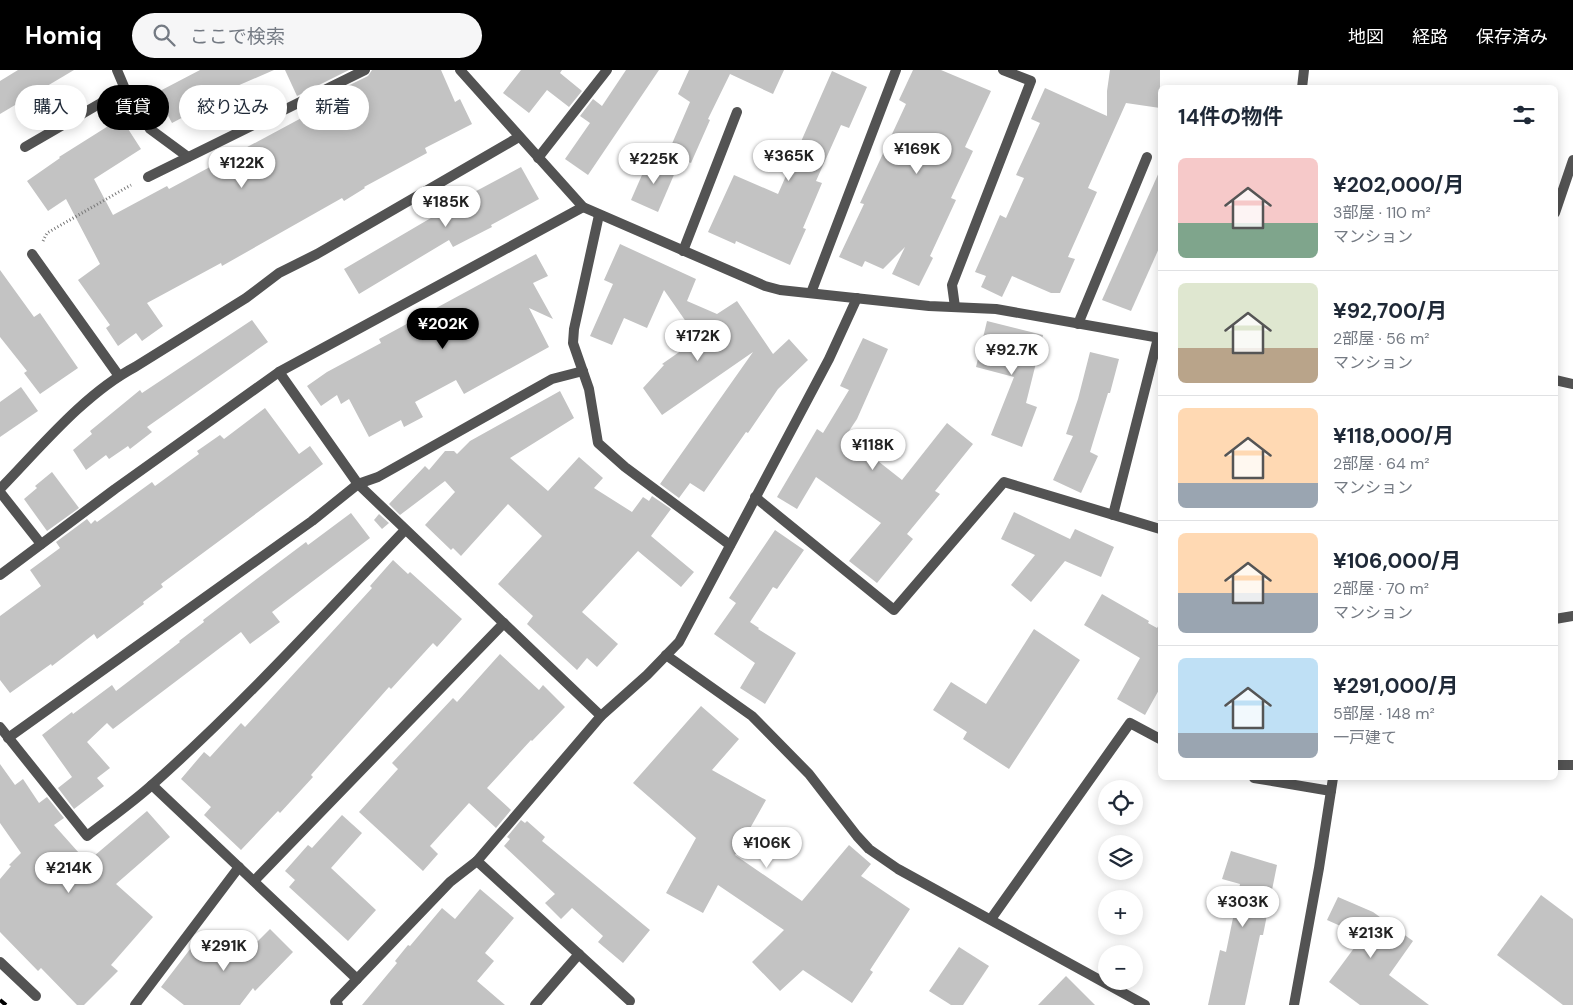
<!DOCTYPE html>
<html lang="ja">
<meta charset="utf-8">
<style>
:root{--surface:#fff;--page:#f6f6f7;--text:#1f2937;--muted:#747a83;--line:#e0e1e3;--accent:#000}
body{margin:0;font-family:"DM Sans","Noto Sans JP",sans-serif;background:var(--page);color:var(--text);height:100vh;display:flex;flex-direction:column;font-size:19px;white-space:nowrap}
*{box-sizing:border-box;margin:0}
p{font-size:16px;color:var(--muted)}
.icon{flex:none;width:28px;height:28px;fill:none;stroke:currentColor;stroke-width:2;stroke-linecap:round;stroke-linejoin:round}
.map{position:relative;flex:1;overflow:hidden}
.details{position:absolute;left:1158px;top:15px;width:400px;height:695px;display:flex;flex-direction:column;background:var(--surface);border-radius:8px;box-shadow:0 2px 12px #0003}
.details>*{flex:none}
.banner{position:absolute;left:15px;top:15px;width:475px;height:45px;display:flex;gap:10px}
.fabs{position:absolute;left:1098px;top:710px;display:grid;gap:10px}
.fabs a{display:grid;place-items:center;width:45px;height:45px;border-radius:50%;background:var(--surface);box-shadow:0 2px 12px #0003;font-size:25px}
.price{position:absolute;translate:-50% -42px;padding:0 11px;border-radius:18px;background:#fff;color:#222;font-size:16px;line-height:32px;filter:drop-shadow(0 1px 2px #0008)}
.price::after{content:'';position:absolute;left:50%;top:30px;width:15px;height:11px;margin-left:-8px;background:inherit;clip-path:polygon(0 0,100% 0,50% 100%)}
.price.active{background:var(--accent);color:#fff}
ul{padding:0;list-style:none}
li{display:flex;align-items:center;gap:15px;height:125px;padding:0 20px}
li+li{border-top:1px solid var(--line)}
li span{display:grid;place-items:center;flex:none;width:140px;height:100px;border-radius:8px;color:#555}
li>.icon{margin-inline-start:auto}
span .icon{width:60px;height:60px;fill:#fffc;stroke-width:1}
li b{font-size:21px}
h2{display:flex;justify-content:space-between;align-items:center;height:60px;padding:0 20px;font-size:21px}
.tag{padding:0 18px;border-radius:22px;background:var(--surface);box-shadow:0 2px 12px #0003;font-size:18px;line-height:45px}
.tag.active{background:var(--accent);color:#fff}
header{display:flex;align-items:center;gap:30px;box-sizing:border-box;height:70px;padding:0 25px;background:var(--accent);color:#fff}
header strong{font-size:24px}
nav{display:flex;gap:28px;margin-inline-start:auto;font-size:18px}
.search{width:350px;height:45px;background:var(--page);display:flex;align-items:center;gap:12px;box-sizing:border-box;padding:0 18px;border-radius:28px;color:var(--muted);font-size:19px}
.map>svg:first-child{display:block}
.building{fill:#c3c3c3}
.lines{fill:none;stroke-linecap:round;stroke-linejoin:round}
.path{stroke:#757575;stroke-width:3;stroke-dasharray:1 2.5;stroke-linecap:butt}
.pedestrian{stroke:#535353;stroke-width:10}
.minor{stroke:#535353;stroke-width:10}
.rail{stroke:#000;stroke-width:4;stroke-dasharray:8 2.5 1 2.5;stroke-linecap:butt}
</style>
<header>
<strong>Homiq</strong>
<div class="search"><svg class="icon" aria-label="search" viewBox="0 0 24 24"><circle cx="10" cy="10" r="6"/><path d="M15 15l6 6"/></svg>ここで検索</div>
<nav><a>地図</a><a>経路</a><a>保存済み</a></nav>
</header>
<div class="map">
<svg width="1573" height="935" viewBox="0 0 1573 935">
<rect width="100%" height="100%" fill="#fff"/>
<g class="building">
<polygon points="18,0 74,0 0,44 0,11"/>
<polygon points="200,0 274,0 214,26 216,30 172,53 156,23"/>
<polygon points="285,0 349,0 297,26"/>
<polygon points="372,0 441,0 455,32 460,29 472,54 425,78 427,83 364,117 365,118 344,131 342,128 222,196 221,193 147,233 163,256 142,271 136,263 118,276 106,258 110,255 78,210 100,194 66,129 48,141 27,111 60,88 59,87 121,48 141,79 94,109 113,145 167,116 169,119 307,45 303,38 368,6"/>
<polygon points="521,0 562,0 560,3 582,21 569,37 547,20 529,43 503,23"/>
<polygon points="626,0 659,0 588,105 565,89 590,53 580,46 593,29 602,36"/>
<polygon points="689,0 784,0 773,24 730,4 708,49 710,50 691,93 668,83 690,32 678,24"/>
<polygon points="913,0 941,0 991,21 965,77 973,81 951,128 956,130 930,186 933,188 919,216 892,204 905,177 883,199 865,191 862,197 839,187 864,134 860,133 906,34 899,30"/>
<polygon points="1110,0 1160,0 1160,38 1126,33 1088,118 1097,122 1068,187 1075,189 1060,223 1051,223 1012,206 1002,227 981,217 986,206 975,202 1000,145 1006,148 1024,108 1016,105 1040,53 1031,49 1045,18 1107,46 1107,21"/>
<polygon points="832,1 867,17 849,58 841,55 816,111 822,113 803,158 806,159 790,195 736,171 735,174 708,162 734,105 778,124"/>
<polygon points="649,89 676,100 658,142 631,130"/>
<polygon points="521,97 539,129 491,155 492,157 453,177 449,170 359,224 344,199 436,145 435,143"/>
<polygon points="1160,100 1160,176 1131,241 1102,230"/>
<polygon points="620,174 696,209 687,231 717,244 737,231 773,284 789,269 808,290 778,319 748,363 746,362 704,422 690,413 679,428 660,414 753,282 662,345 643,318 664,295 662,294 698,269 664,220 647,258 624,248 612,275 590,266 613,214 604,210"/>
<polygon points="536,184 548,206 533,213 553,249 529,238 549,277 464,324 456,310 415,332 423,347 404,357 401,350 369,367 349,329 341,334 337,325 321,336 307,316 327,302 381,273 379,269"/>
<polygon points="0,200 34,247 40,243 78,298 40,324 24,303 27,301 0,267"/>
<polygon points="252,250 268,272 147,357 152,362 130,379 128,376 109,389 106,385 86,400 73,380 92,364 90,361 140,320 142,323"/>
<polygon points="987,251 1043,265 1026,333 1037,337 1022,377 991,365 1014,307 976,297"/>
<polygon points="863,268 888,279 857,349 847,364 872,377 869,384 902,410 947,353 973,374 935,421 940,424 907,464 913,469 877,513 849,491 881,453 816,407 797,439 777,427 817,359 823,363 849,320 840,316"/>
<polygon points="1090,282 1119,289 1110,323 1108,323 1090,382 1098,386 1081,423 1053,410 1073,366 1066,364 1078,329"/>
<polygon points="21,317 38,341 0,367 0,332"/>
<polygon points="560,321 574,348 510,388 548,421 579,387 603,408 594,418 632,442 643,427 649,431 652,426 671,439 651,466 694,502 681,517 638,481 582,542 618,574 597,597 587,588 577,600 527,554 533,546 498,514 542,466 508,434 461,486 453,478 451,480 425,455 455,422 445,411 400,445 389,434 425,396 429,400 445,381 454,381 457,384 470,371"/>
<polygon points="265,338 299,384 310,376 323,394 161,514 163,517 143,532 144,534 97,569 94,564 52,596 51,594 10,623 0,610 0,546 41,516 30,500 60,478 56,472 87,449 91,454 95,450 97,452 152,412 155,416 199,384 197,381 220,365 224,369"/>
<polygon points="52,402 79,438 47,461 24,429 37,418 35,416"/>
<polygon points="1014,442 1070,469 1075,459 1114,477 1101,507 1065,491 1031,532 1011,515 1035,485 1001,469"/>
<polygon points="351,443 370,468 272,542 280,552 250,574 241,562 113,659 107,653 87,672 110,698 97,708 104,716 74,739 58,718 72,707 42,665 72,642 73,644 112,615 116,621 180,572 179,571 204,552 203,550 262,505 306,472 308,475"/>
<polygon points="379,444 389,453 382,459 374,450"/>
<polygon points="775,460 804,480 777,519 773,517 750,552 759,558 758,559 796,583 765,634 740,618 755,593 714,564 736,533 729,528"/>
<polygon points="393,490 408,504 410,502 462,549 437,577 433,573 391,619 389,617 311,705 313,707 280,743 278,741 241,780 204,745 211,737 181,709 204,682 210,687 241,653 245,657 372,518 370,516"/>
<polygon points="1102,524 1149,551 1148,553 1157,558 1160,553 1160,618 1145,645 1117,629 1140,588 1084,555"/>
<polygon points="1034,559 1080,590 1009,699 963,669 967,662 933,640 951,612 986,634"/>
<polygon points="500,584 539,620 543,615 565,637 532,671 531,670 487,718 511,740 496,758 469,733 430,776 438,784 423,801 359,742 398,699 392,693 453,628 457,632"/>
<polygon points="701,636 739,669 712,700 766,730 735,785 802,831 849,775 871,794 861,806 910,839 870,900 873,902 852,933 803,900 780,921 752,892 784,860 718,815 703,843 666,823 696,768 633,713"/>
<polygon points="0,694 15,715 23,709 39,733 47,727 64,748 54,755 87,792 147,741 170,767 116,814 153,847 111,895 118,901 84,935 77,935 41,898 38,901 0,862 0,809 11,796 9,795 21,783 0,753"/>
<polygon points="342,745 362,763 331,798 376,840 348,871 289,817 295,810 285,801 308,775 312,778"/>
<polygon points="521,750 525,753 527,751 545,767 542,771 650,860 623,893 598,872 603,866 572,838 561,849 545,833 555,824 504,776 510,769 507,767"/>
<polygon points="1231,781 1277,795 1263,865 1260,865 1245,935 1208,935 1220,880 1226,882 1240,814 1222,809"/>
<polygon points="480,819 514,848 485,883 494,891 477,911 505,935 362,935 397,893 395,891 408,875 410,876 442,838 455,849"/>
<polygon points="1541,825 1573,849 1573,935 1563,935 1497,885"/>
<polygon points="1338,827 1373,842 1413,871 1389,905 1429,935 1360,935 1329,912 1363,866 1327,850"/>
<polygon points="270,859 293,882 255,921 253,918 240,935 184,935 161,917 204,861 238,891"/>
<polygon points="959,877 989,896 963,935 951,935 929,921"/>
<polygon points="1066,906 1095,935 1038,935"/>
</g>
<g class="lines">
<polyline class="path" points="43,171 47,163 131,115"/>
<polyline class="pedestrian" points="135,935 239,797"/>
<g class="minor">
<polyline points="117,0 125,19 150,59 188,87"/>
<polyline points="460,0 583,137 765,216 780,220 929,236 996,239 1160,268"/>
<polyline points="1302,18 1304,0"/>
<polyline points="25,77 125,19"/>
<polyline points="538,88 607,0"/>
<polyline points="148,107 365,0"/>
<polyline points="1555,143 1573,90"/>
<polyline points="599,145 574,259 573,273 589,319 598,373 625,397 730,475"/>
<polyline points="683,181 737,42"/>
<polyline points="32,184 119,306"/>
<polyline points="811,223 896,0"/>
<polyline points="955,237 952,215 1031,11 1003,0"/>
<polyline points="1078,254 1147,87"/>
<polyline points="279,302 358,414 601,646"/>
<polyline points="1555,310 1573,314"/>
<path d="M0,419C40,378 84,324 135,297L246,228L279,203L317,184L519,67"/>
<polyline points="0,422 41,474"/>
<polyline points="755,427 894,540 1004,412 1160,459"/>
<polyline points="1113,445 1158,268"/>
<polyline points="0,505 115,419 279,302 583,137"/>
<polyline points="1555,549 1573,546"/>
<polyline points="666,585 752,646 809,704 857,766 869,779 898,799 1145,935"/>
<path d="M0,657L87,766C109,749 132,733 153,714C242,635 323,546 405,460"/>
<polyline points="8,668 312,451 358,414 378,407 552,309 583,301"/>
<polyline points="1555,695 1573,695"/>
<polyline points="1254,708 1331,721"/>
<polyline points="152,715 357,909"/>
<polyline points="477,791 630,931"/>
<polyline points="254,811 504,553"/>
<polyline points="991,849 1130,653 1160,669"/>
<polyline points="0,892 36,926"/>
<polyline points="338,935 335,932 450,812 477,791 601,646 647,605 679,572 829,289 857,228"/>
<polyline points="535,935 579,884"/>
<polyline points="1294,935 1319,798 1333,708"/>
</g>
<polyline class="rail" points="0,930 6,935"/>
</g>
</svg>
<div class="fabs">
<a><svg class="icon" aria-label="locate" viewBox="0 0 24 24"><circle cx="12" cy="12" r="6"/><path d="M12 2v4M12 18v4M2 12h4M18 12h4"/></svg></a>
<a><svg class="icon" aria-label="layers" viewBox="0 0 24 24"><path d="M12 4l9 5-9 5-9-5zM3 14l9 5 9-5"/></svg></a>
<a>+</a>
<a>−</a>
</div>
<b class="price" style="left:917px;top:105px">¥169K</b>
<b class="price" style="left:789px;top:112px">¥365K</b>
<b class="price" style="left:654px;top:115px">¥225K</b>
<b class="price" style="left:242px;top:119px">¥122K</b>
<b class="price" style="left:446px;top:158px">¥185K</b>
<b class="price active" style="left:443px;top:280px">¥202K</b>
<b class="price" style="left:698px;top:292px">¥172K</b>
<b class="price" style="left:1012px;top:306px">¥92.7K</b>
<b class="price" style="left:873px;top:401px">¥118K</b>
<b class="price" style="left:767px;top:799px">¥106K</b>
<b class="price" style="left:69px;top:824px">¥214K</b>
<b class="price" style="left:1243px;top:858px">¥303K</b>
<b class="price" style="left:1371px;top:889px">¥213K</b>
<b class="price" style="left:224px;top:902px">¥291K</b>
<div class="banner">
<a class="tag">購入</a>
<a class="tag active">賃貸</a>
<a class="tag">絞り込み</a>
<a class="tag">新着</a>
</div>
<section class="details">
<h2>14件の物件<svg class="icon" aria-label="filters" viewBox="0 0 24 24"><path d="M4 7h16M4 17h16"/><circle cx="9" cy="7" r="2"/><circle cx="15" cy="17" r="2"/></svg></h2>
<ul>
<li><span style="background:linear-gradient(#f6c9c9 65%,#7fa58c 0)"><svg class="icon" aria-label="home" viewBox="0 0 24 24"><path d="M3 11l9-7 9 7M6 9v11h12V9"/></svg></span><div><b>¥202,000/月</b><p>3部屋 · 110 m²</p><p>マンション</p></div></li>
<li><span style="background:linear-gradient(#dfe7d0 65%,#b9a48a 0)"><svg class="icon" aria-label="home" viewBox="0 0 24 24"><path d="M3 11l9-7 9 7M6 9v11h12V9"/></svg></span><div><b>¥92,700/月</b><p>2部屋 · 56 m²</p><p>マンション</p></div></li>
<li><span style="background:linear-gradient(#ffd9b3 75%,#9aa5b1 0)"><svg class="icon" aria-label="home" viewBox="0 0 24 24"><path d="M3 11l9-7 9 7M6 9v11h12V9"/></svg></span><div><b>¥118,000/月</b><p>2部屋 · 64 m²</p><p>マンション</p></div></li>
<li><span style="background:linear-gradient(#ffd9b3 60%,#9aa5b1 0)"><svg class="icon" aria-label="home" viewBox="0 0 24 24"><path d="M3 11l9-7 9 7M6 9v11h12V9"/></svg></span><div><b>¥106,000/月</b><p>2部屋 · 70 m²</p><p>マンション</p></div></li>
<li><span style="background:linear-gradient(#bfe0f5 75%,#9aa5b1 0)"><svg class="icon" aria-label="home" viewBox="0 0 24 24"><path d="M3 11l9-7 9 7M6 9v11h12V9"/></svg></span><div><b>¥291,000/月</b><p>5部屋 · 148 m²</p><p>一戸建て</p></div></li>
</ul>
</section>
</div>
